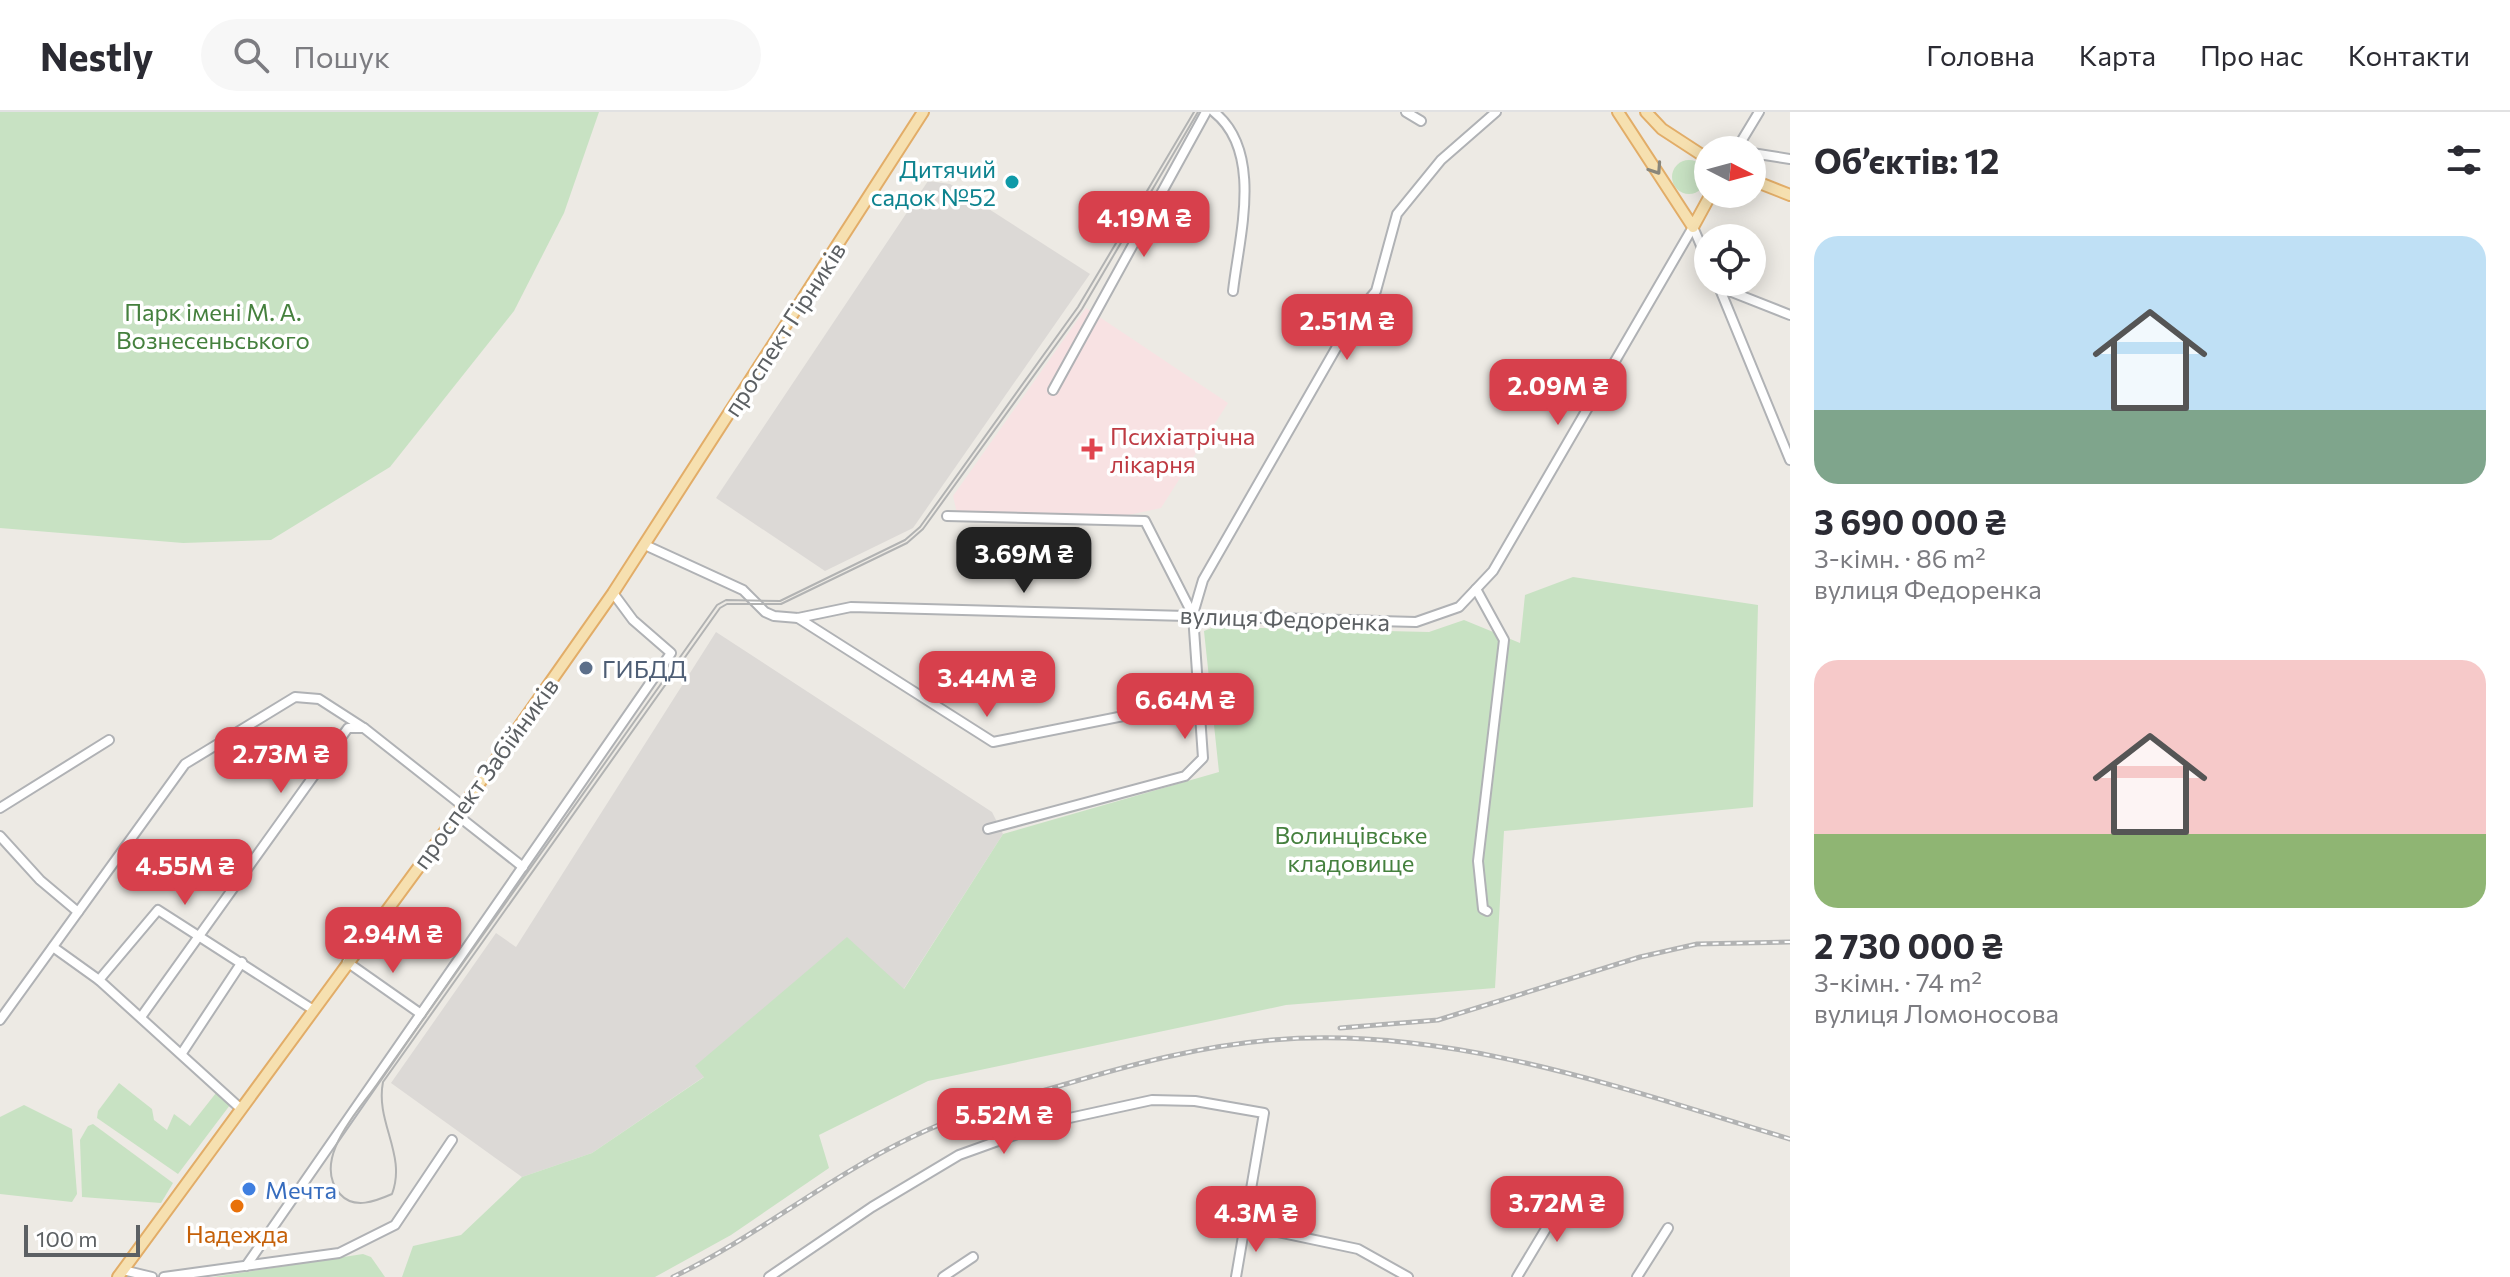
<!DOCTYPE html>
<html lang="uk">
<meta charset="utf-8">
<style>
:root{--surface:#fff;--page:#f7f7f7;--text:#2b2b33;--muted:#7c7c81;--line:#e1e1e2;--accent:#d7404c}
body{margin:0;font-family:Commissioner,sans-serif;background:var(--page);color:var(--text);height:100vh;display:flex;flex-direction:column;font-size:30px;white-space:nowrap}
*{box-sizing:border-box;margin:0}
p{font-size:26px;color:var(--muted)}
.icon{flex:none;width:44px;height:44px;fill:none;stroke:currentColor;stroke-width:2;stroke-linecap:round;stroke-linejoin:round}
.map{position:relative;flex:1;overflow:hidden}
.details{display:flex;flex-direction:column;background:var(--surface);width:720px}
.details>*{flex:none}
.needle{width:52px;rotate:96deg}
.fabs{position:absolute;left:1694px;top:24px;display:grid;gap:16px}
.fabs a{display:grid;place-items:center;width:72px;height:72px;border-radius:50%;background:var(--surface);box-shadow:0 4px 20px #0003;font-size:40px}
.scale{position:absolute;left:24px;bottom:20px;width:116px;box-sizing:border-box;padding-left:8px;border:4px solid #5c6063;border-top:0;font-size:22px;line-height:28px;white-space:nowrap;color:#5c6063;-webkit-text-stroke:6px #fff;paint-order:stroke}
.price{position:absolute;translate:-50% -68px;padding:0 18px;border-radius:16px;background:var(--accent);color:#fff;font-size:26px;line-height:52px;filter:drop-shadow(0 2px 4px #0008)}
.price::after{content:'';position:absolute;left:50%;top:48px;width:24px;height:18px;margin-left:-12px;background:inherit;clip-path:polygon(0 0,100% 0,50% 100%)}
.price.active{background:#222;color:#fff}
ul{padding:0;list-style:none}
li{display:grid;align-content:center;gap:16px;height:424px;padding:0 24px}
li span{display:grid;place-items:center;height:248px;border-radius:24px;color:#555}
li>.icon{margin-inline-start:auto}
span .icon{width:144px;height:144px;fill:#fffc;stroke-width:1}
li b{font-size:34px}
h2{display:flex;justify-content:space-between;align-items:center;height:96px;padding:0 24px;font-size:34px}
header{display:flex;align-items:center;gap:48px;box-sizing:border-box;height:112px;padding:0 40px;background:var(--surface);border-bottom:2px solid var(--line)}
header strong{font-size:38px}
nav{display:flex;gap:44px;margin-inline-start:auto;font-size:28px}
.search{width:560px;height:72px;background:var(--page);display:flex;align-items:center;gap:20px;box-sizing:border-box;padding:0 28px;border-radius:44px;color:var(--muted);font-size:30px}
main{display:flex;flex:1;min-height:0}
.map>svg:first-child{display:block}
.industrial{fill:#dcd9d6}
.medical{fill:#f8e2e3}
.green{fill:#c8e2c3}
.lines{fill:none;stroke-linecap:round;stroke-linejoin:round}
.minor-casing{stroke:#b0b2b5;stroke-width:12}
.major-casing{stroke:#e2ad68;stroke-width:14}
.minor{stroke:#fff;stroke-width:8}
.major{stroke:#f6e0b0;stroke-width:10}
.tram{stroke:#b2b3b3;stroke-width:2}
.rail-casing{stroke:#b2b3b3;stroke-width:5}
.rail{stroke:#fff;stroke-width:2;stroke-dasharray:6;stroke-linecap:butt}
.oneway{stroke:#8a867a}
.culture-dot{fill:#0f9aa8;stroke:#fff;stroke-width:3}
.health-dot{fill:#e0444e;stroke:#fff;stroke-width:3}
.service-dot{fill:#5c6f8a;stroke:#fff;stroke-width:3}
.shop-dot{fill:#3f7fe0;stroke:#fff;stroke-width:3}
.food-dot{fill:#e8710a;stroke:#fff;stroke-width:3}
.labels{text-anchor:middle;dominant-baseline:central;stroke-width:7;stroke-linejoin:round;paint-order:stroke}
.culture-label{font-size:24px;fill:#0d838f;stroke:#fff;text-anchor:end}
.park-label{font-size:24px;fill:#45803e;stroke:#fff}
.street-label{font-size:24px;fill:#5c6063;stroke:#fff}
.health-label{font-size:24px;fill:#be3a42;stroke:#fff;text-anchor:start}
.service-label{font-size:24px;fill:#4e5e75;stroke:#fff;text-anchor:start}
.shop-label{font-size:24px;fill:#366cbe;stroke:#fff;text-anchor:start}
.food-label{font-size:24px;fill:#c56008;stroke:#fff}
</style>
<header>
<strong>Nestly</strong>
<div class="search"><svg class="icon" aria-label="search" viewBox="0 0 24 24"><circle cx="10" cy="10" r="6"/><path d="M15 15l6 6"/></svg>Пошук</div>
<nav><a>Головна</a><a>Карта</a><a>Про нас</a><a>Контакти</a></nav>
</header>
<main>
<div class="map">
<svg width="1790" height="1165" viewBox="0 0 1790 1165">
<rect width="100%" height="100%" fill="#edeae4"/>
<g class="industrial">
<polygon points="928,69 950,72 1090,162 913,416 825,459 716,386"/>
<polygon points="716,520 992,700 1003,722 903,878 847,826 696,955 705,964 592,1041 522,1065 391,971 496,821 516,835"/>
</g>
<polygon class="medical" points="1086,196 1228,291 1161,396 1124,404 957,401 953,384"/>
<g class="green">
<polygon points="0,0 599,0 564,101 514,199 390,355 271,428 183,431 0,416"/>
<circle cx="1689" cy="65" r="17"/>
<polygon points="1573,465 1758,493 1753,695 1504,719 1495,876 1286,893 928,969 819,1023 829,1056 731,1123 655,1165 402,1165 413,1134 461,1123 522,1065 592,1041 704,965 695,954 847,825 904,877 1003,722 1219,660 1204,519 1214,515 1429,520 1464,508 1520,531 1525,483"/>
<polygon points="119,971 152,997 154,1008 167,1018 174,1002 190,1014 216,981 230,993 178,1062 97,1006 98,999"/>
<polygon points="24,993 72,1017 77,1082 72,1090 0,1082 0,1005"/>
<polygon points="93,1012 173,1071 161,1091 82,1085 80,1028 88,1014"/>
<polygon points="363,1142 371,1145 385,1165 213,1165"/>
</g>
<g class="lines">
<g class="minor-casing">
<g id="minor">
<path d="M1214,0C1264,40 1239,125 1233,179"/>
<polyline points="1406,0 1421,9"/>
<polyline points="1736,38 1759,0"/>
<polyline points="1752,41 1790,47"/>
<polyline points="1693,115 1708,150"/>
<polyline points="1717,170 1790,348"/>
<polyline points="1719,175 1790,203"/>
<polyline points="1053,278 1206,0"/>
<polyline points="947,404 1145,409 1193,503 1203,646 1185,664 988,717"/>
<polyline points="645,433 743,478 765,500 774,504 798,506 851,495 1416,510 1459,495 1493,459 1693,115"/>
<polyline points="1476,477 1504,528 1478,749 1483,797 1487,799"/>
<polyline points="1193,502 1203,468 1354,205 1376,179 1397,102 1441,48 1496,0"/>
<polyline points="798,506 993,630 1199,589"/>
<polyline points="0,696 109,628"/>
<polyline points="457,703 523,755"/>
<polyline points="0,724 40,768 78,800"/>
<polyline points="53,835 99,868 158,798 312,897"/>
<polyline points="347,850 421,902"/>
<polyline points="99,868 240,996"/>
<polyline points="141,905 348,616 364,616 463,694"/>
<polyline points="0,908 185,652 295,585 319,587 364,616"/>
<polyline points="182,941 242,850"/>
<polyline points="1244,1113 1358,1137 1408,1165"/>
<polyline points="246,1154 671,541 633,508 613,481"/>
<polyline points="123,1158 152,1165"/>
<polyline points="164,1165 339,1141 395,1113 452,1028"/>
<polyline points="769,1165 872,1095 959,1043 1051,1010 1152,988 1195,989 1264,1001 1236,1165"/>
<polyline points="943,1165 973,1145"/>
<polyline points="1517,1165 1568,1080"/>
<polyline points="1637,1165 1668,1116"/>
</g>
</g>
<g class="major-casing">
<g id="major">
<polyline points="1618,0 1693,115 1711,82"/>
<polyline points="1646,0 1662,17 1708,47"/>
<polyline points="1752,68 1790,83"/>
<polyline points="118,1165 457,703 613,481 923,0"/>
</g>
</g>
<use href="#minor" class="minor"/>
<use href="#major" class="major"/>
<path class="tram" d="M1194,0L1078,195L920,415L905,428L780,489L726,488L717,493L380,968C360,998 310,1047 340,1082C354,1098 376,1089 392,1082C407,1043 375,1010 383,970L720,496L727,492H781L907,431L923,417L1082,197L1198,0"/>
<g class="rail-casing">
<g id="rail">
<polyline points="1340,916 1438,908 1640,845 1697,832 1790,830"/>
<path d="M673,1165C756,1125 828,1065 912,1025C961,1001 1014,987 1066,972C1133,952 1201,934 1272,928C1448,913 1624,977 1790,1027"/>
</g>
</g>
<use href="#rail" class="rail"/>
</g>
<defs><path id="oneway-chevron" d="M-2-3.5L2.5 0L-2 3.5" fill="none" stroke-width="1.6" stroke-linecap="round" stroke-linejoin="round" transform="scale(2)"/></defs>
<use class="oneway" href="#oneway-chevron" transform="translate(1656 57) rotate(56)"/>
<circle class="culture-dot" cx="1012" cy="70" r="8"/>
<path class="health-dot" d="M1088 325h8v8h8v8h-8v8h-8v-8h-8v-8h8z"/>
<circle class="service-dot" cx="586" cy="556" r="8"/>
<circle class="shop-dot" cx="249" cy="1077" r="8"/>
<circle class="food-dot" cx="237" cy="1094" r="8"/>
<g class="labels">
<g class="culture-label">
<text x="996" y="56">Дитячий<tspan x="996" dy="28">садок №52</tspan></text>
</g>
<g class="park-label">
<text x="213" y="199">Парк імені М. А.<tspan x="213" dy="28">Вознесеньського</tspan></text>
<text x="1351" y="722">Волинцівське<tspan x="1351" dy="28">кладовище</tspan></text>
</g>
<g class="street-label">
<text transform="translate(784 217) rotate(-57)">проспект Гірників</text>
<text transform="translate(1285 506) rotate(2)">вулиця Федоренка</text>
<text transform="translate(485 661) rotate(-54)">проспект Забійників</text>
</g>
<g class="health-label">
<text x="1110" y="323">Психіатрічна<tspan x="1110" dy="28">лікарня</tspan></text>
</g>
<g class="service-label">
<text x="602" y="556">ГИБДД</text>
</g>
<g class="shop-label">
<text x="265" y="1077">Мечта</text>
</g>
<g class="food-label">
<text x="237" y="1121">Надежда</text>
</g>
</g>
</svg>
<div class="fabs">
<a><svg class="needle" viewBox="-14 -14 28 28"><path d="M0-13l5 13h-10z" fill="#e53935"/><path d="M0 13l5-13h-10z" fill="#7c7c81"/></svg></a>
<a><svg class="icon" aria-label="locate" viewBox="0 0 24 24"><circle cx="12" cy="12" r="6"/><path d="M12 2v4M12 18v4M2 12h4M18 12h4"/></svg></a>
</div>
<div class="scale">100 m</div>
<b class="price" style="left:1144px;top:147px">4.19M ₴</b>
<b class="price" style="left:1347px;top:250px">2.51M ₴</b>
<b class="price" style="left:1558px;top:315px">2.09M ₴</b>
<b class="price active" style="left:1024px;top:483px">3.69M ₴</b>
<b class="price" style="left:987px;top:607px">3.44M ₴</b>
<b class="price" style="left:1185px;top:629px">6.64M ₴</b>
<b class="price" style="left:281px;top:683px">2.73M ₴</b>
<b class="price" style="left:185px;top:795px">4.55M ₴</b>
<b class="price" style="left:393px;top:863px">2.94M ₴</b>
<b class="price" style="left:1004px;top:1044px">5.52M ₴</b>
<b class="price" style="left:1557px;top:1132px">3.72M ₴</b>
<b class="price" style="left:1256px;top:1142px">4.3M ₴</b>
</div>
<section class="details">
<h2>Об’єктів: 12<svg class="icon" aria-label="filters" viewBox="0 0 24 24"><path d="M4 7h16M4 17h16"/><circle cx="9" cy="7" r="2"/><circle cx="15" cy="17" r="2"/></svg></h2>
<ul>
<li><span style="background:linear-gradient(#bfe0f5 70%,#7fa58c 0)"><svg class="icon" aria-label="home" viewBox="0 0 24 24"><path d="M3 11l9-7 9 7M6 9v11h12V9"/></svg></span><div><b>3 690 000 ₴</b><p>3-кімн. · 86 m²</p><p>вулиця Федоренка</p></div></li>
<li><span style="background:linear-gradient(#f6c9c9 70%,#8fb573 0)"><svg class="icon" aria-label="home" viewBox="0 0 24 24"><path d="M3 11l9-7 9 7M6 9v11h12V9"/></svg></span><div><b>2 730 000 ₴</b><p>3-кімн. · 74 m²</p><p>вулиця Ломоносова</p></div></li>
</ul>
</section>
</main>
